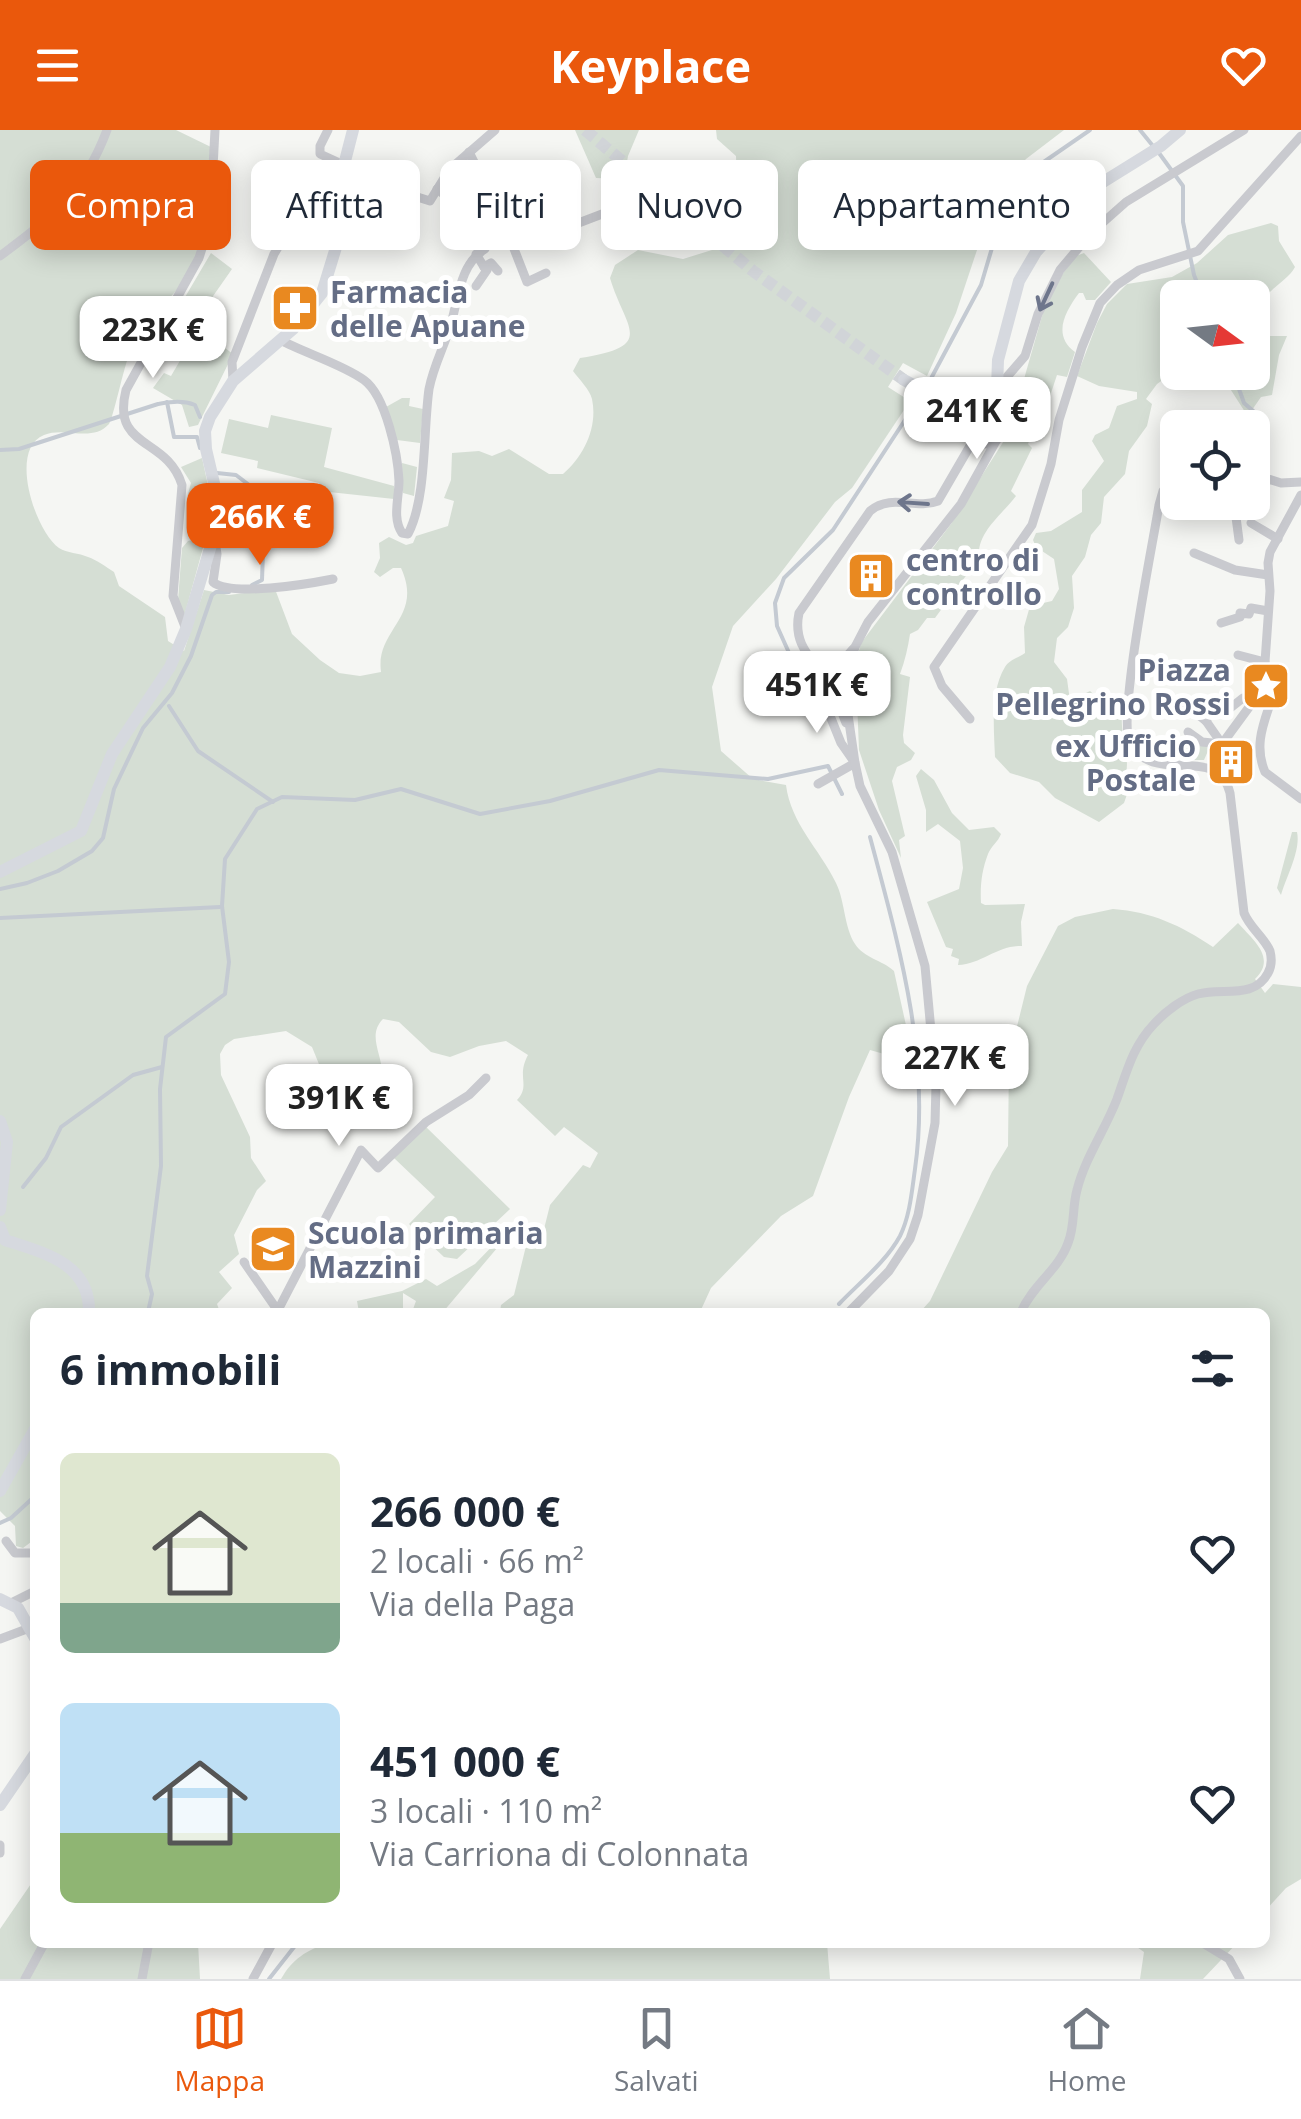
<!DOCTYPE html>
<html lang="it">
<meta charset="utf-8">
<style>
:root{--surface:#fff;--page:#f2f2f3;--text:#1f2937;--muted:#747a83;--line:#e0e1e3;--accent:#ea580c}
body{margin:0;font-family:"Open Sans",sans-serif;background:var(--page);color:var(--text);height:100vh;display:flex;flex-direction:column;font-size:38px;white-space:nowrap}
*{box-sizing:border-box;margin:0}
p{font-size:32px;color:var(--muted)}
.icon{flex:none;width:55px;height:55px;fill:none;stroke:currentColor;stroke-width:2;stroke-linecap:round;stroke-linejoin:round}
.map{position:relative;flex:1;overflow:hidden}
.drawer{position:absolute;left:30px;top:1178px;width:1240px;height:640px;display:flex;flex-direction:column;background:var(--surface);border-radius:15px;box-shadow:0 5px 25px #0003}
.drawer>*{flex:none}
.top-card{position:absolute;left:30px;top:30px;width:1242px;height:90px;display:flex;gap:20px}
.needle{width:65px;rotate:105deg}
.tools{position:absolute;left:1160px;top:150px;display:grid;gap:20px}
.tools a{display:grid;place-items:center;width:110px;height:110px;border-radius:15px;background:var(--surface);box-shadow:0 5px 25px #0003;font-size:50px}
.price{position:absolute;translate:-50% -85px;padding:0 22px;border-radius:20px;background:#fff;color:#222;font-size:32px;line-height:65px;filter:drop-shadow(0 2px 5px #0008)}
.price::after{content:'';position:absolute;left:50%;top:60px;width:30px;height:22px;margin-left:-15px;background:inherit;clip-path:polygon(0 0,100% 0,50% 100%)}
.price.current{background:var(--accent);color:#fff}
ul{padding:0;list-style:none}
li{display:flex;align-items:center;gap:30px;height:250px;padding:0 30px}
li span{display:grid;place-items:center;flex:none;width:280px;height:200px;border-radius:15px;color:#555}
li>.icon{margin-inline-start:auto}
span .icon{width:120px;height:120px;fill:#fffc;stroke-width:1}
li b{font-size:42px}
h2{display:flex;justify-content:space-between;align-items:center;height:120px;padding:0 30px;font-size:42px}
.pill{padding:0 35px;border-radius:15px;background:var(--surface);box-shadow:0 5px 25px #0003;font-size:35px;line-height:90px}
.pill.current{background:var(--accent);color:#fff}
header{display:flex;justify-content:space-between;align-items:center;height:130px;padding:0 30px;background:var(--accent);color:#fff;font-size:45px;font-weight:700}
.menu{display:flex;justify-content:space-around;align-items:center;height:140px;border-top:2px solid var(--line);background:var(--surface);font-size:28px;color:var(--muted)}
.menu a{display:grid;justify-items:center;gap:5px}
.menu .current{color:var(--accent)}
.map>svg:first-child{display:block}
.green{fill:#d5ded4}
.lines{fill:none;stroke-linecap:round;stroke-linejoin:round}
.stream{stroke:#c4cad2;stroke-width:4}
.secondary-tunnel{stroke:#d1d4d8;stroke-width:12;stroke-dasharray:12 6;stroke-linecap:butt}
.street{stroke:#c9cacf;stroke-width:9}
.secondary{stroke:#d6d9df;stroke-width:12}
.oneway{stroke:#6e768c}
.labels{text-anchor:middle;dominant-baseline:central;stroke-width:10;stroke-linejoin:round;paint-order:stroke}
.poi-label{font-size:30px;font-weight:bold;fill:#646d85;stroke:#fff;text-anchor:start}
</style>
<header><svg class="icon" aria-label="menu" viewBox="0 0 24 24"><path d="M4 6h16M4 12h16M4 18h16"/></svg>Keyplace<svg class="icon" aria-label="heart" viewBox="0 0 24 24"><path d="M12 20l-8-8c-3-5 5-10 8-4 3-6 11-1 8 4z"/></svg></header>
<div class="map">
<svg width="1301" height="1849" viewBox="0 0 1301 1849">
<rect width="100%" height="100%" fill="#f5f6f3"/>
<g class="green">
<path d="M0,0H176L213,18C210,58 214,109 190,143C171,171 143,190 130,222C124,236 113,289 109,294C92,313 65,296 44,305C8,319 35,401 59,418C67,423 79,423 88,427C97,430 106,437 114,442L119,456L165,487L168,511L184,521L204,460L229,465L275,459L292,504L320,530L339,543L360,546L381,542C375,499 424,488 401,438H393L380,447L374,442L380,428L379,413L389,407L406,415L413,413L416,406L448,396L454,371L444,368L451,350L452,323L479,321L492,326L509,319L549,344H563C584,326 598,297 592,269C590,260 579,249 573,241L580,228C658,216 625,199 610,148L615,135L638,120L683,129L712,120L737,58L736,26L717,9L716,0H1064L1026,29L1012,44L999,75L983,102L956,183L927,246L903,233L888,257L910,271L852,358L835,372L776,449L733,496L712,557L721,621L753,649L786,655C791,694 819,718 836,753C845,771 844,797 855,814C864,828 882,830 894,841L911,918L901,933L891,926L870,920L849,967L813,1066L781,1086L711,1158L700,1182H500L501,1175L514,1165L526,1116L543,1103L550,1075L583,1035L590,1038L598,1023L564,997L555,1006L517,970C531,955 516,947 528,925L506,911L479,916L450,927L431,922L399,892L383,889C366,906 384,926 382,947L374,954L354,959L333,956L325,949L312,917L286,901L234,909L225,915L220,924L221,945L250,1007L251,1028L266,1051L257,1060L234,1105L239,1124L219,1142L232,1158L217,1174L220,1182H35V1409L23,1418L16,1416L15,1396L0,1381Z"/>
<polygon points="575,0 639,0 628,26 625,44 619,49 596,48"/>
<path d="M1271,93L1278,96L1279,111L1295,137C1284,158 1241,168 1265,206H1287L1279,225L1272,265L1261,267L1252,280L1245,282L1229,257L1212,243L1252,242V168H1178L1177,240L1157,254L1146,269L1152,274L1147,296L1129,321L1125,344L1104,367L1101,393L1091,405L1085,427L1072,446L1074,478L1068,497L1057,508L1054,532L1067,549L1070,571L1090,561L1106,576L1122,584C1120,605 1130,624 1126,644L1133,647L1124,673L1099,692L1055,668L1039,652L1010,643L995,627C994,600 990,561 1005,537C1009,530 1018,528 1025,523L1024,497L1030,476L1052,471L1059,459L1054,429L1036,417L1033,410L1036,403L1051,401L1082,382V360L1104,331L1092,311L1095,305L1109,298L1117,276L1137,269V262L1099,256L1077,246L1097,193L1107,174L1127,154L1172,147L1197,133L1228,105Z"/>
<polygon points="211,123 232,139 211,169 207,183 217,191 209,206 233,224 198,295 189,297 182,275 153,258 164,243 171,246 195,205 171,191"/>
<path d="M1084,123L1111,152L1095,170H1086L1083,163H1079C1065,182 1052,205 1075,222L1067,247L1057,245L1048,272L1043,271L1028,314L1032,318L1011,361L1016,366C1001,386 973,405 980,432L974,442L968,443L935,488H927L918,500L910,504C908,517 905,531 900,544L910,547L903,605L904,613L915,623L911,630L897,637L892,651L905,706L899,710L901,728L879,680L859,620L857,570L861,533L856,532L861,513L951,394L1007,306L1016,262L1024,249L1044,179L1059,149L1076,126Z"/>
<polygon points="402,268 410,268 409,276 423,279 420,313 397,310 386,277"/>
<polygon points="271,285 332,298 324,337 394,356 394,369 320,361 319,353 257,338 258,331 221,323 229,289 268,298"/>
<polygon points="202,328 213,378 194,373 188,364 191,353 181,337"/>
<polygon points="402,333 417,337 414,366 403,363"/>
<polygon points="206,407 184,487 178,470 182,418 188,411"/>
<polygon points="1174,604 1184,609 1189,604 1211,614 1204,630 1176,630"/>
<path d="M921,639L934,650L952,683L969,700L994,697L1001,704C998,712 991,716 988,724C982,740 980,754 981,773L985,775L1025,774L1021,792L1022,816C998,815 982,834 958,835L959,829L951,826L953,819L946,817L927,772L959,759L963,738L960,711L938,694L926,702V680L916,646Z"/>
<path d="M1292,702H1297C1301,720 1287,745 1281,765L1277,758Z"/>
<path d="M1113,779C1152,782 1180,795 1213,817L1238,793C1253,810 1277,828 1255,849L1265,863L1273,854L1301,857V1749L1286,1758L1265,1781V1182H920L930,1171L992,1042L1008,1016L1009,929L1027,856L1058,796L1075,787Z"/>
<polygon points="425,996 510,1079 457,1129 444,1127 409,1094 435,1067 394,1028"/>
<polygon points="505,1103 503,1111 443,1182 412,1182 416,1171 403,1163 403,1182 359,1182 357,1171 402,1161 426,1149 437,1156 475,1134"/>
<polygon points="35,1748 35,1812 198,1813 200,1849 0,1849 0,1799"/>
<path d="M328,1813H827L830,1849H281C292,1829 307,1820 328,1813Z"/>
<polygon points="1131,1813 1237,1813 1203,1849 1140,1849 1144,1822"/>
</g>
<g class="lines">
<g class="stream">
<polyline points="1140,0 1153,16"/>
<polyline points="1159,23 1183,56 1183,92 1194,145 1203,168"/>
<polyline points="1233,242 1244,273 1266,292"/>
<polyline points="927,256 981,155 1000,91 1018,57 1032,40 1090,0"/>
<polyline points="167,272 174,307 197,307 200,318"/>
<path d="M0,320L19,319L158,274C171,272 182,270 195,275L200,287"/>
<polyline points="217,343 236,345 265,367 262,450 252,455"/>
<polyline points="169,576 198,621 273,672"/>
<polyline points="812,578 808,556 794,534 777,496 775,473 784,448 833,400 922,264"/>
<polyline points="0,759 27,753 58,741 92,721 103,708 114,659 143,598 172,563 191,526 212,465 216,462 229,462"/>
<polyline points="0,788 220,777"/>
<polyline points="23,1057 46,1028 61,997 133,945 162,937"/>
<path d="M839,1174C859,1153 886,1132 900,1106C910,1086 912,1060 915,1039C931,925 899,816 870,707"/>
<polyline points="148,1182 152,1164 147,1146 161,1036 160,959 166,907 225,864 229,832 222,776 225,729 257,679 282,667 355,670 401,659 480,684 550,671 659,640 768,649 828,636 842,664"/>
<polyline points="0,1393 11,1388 35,1366"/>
<polyline points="269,1849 298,1812"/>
</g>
<polyline class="secondary-tunnel" points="585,0 753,141 904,250"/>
<g class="street">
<polyline points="328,0 320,16 320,24 344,35"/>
<polyline points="469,22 478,40 486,81"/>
<polyline points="474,90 503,75 512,91 509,106 527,152 546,143"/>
<polyline points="512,113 547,105 610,81 617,75 620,53 628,47 682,64 694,38"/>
<polyline points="476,124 484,137 491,133 498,141"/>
<path d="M0,126C51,88 84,62 107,0"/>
<polyline points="476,156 487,140 484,137"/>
<path d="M280,210C305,223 344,235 364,250C386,266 398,325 399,351C399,368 392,388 402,403L408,404C427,368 423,301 429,259C434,233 447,212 453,186C459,162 462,133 485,119C486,91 456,74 437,59"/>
<polyline points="233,251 232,232 274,124 309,66 317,62 389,58 430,71 449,40 495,0"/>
<polyline points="999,256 1025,226 1038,184 1060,140 1091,103 1126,72 1244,0"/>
<circle cx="986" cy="298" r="16"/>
<polyline points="1252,344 1281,353 1301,352"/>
<polyline points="1234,372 1239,410"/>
<polyline points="1251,393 1278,409"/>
<path d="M214,405L217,424L213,452C231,467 308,454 333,449"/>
<polyline points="1194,423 1235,440 1268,445"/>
<polyline points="1221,493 1240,487 1240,483 1249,484 1251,478 1268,481"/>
<path d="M186,499L173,466L182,355C167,306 111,320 126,260L199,128L210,93L215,0"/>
<polyline points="1238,525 1265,532"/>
<path d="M812,528C829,540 841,534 853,519"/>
<path d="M1257,564L1271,571C1263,595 1254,616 1265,642L1301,669"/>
<polyline points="1163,572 1178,584 1186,575 1206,591 1216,572 1229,579 1243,568 1252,573"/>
<polyline points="970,589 942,556 934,537 1032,395 1051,334 1059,290 1082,217 1100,173 1117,155 1139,140 1198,121 1301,6"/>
<polyline points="1206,591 1222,614"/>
<path d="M846,593C841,580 837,567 830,555C814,530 792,516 799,483L870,381C892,363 915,380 938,371L974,309"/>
<polyline points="1188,602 1202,612 1222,614"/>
<polyline points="1212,638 1222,614 1255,569 1264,546 1270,461 1268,433 1270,422 1301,365"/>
<polyline points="818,654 855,633 841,613 818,556"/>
<polyline points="244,1132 278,1181"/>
<polyline points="277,1182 361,1020 378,1038 426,992 469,965 486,948"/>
<polyline points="849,1182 889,1141 910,1109 918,1085 935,993 936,955 925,836 892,722 860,656 855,633 847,578 850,535 855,517 868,492 961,374 996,311"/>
<path d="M1021,1182C1032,1156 1059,1139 1068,1113C1075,1096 1072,1078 1077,1060C1085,1028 1105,1000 1117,969C1127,941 1133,916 1154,894C1165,882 1183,868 1198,864C1222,857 1254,870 1268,843C1272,836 1272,829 1270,821C1264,807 1250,798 1244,783L1230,663C1217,612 1154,657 1130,613C1117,589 1153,413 1159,375L1163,361L1178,344"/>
<polyline points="6,1411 15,1423 35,1423"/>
<polyline points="11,1473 35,1461"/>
<polyline points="0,1509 32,1497"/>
<polyline points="0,1715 0,1723"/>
<polyline points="1201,1812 1229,1829 1240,1849"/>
<polyline points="25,1849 45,1812"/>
<polyline points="142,1849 149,1812"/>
<polyline points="253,1849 273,1812"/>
</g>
<g class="secondary">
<polyline points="904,250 974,287"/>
<polyline points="936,275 970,295"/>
<polyline points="996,286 998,230 1019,151 1036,122 1095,57 1161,16 1180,0"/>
<polyline points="0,742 81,701 112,624 170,537 186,499 214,405 217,382 217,366 206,319 205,301 210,287 233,251 293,199 322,163 341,101 346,66 344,35 353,0"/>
<polyline points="0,991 7,1012 0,1080"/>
<path d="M0,1097L5,1110C44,1123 90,1133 89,1182"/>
<polyline points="0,1361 35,1299"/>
<polyline points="0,1469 18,1478 35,1508"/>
<polyline points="0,1675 35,1624"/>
</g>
</g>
<defs><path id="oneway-shaft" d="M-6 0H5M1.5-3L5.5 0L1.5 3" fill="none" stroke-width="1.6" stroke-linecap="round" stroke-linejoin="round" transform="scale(2.5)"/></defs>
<g class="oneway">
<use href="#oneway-shaft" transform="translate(1046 167) rotate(115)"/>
<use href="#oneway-shaft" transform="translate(913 373) rotate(-176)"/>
</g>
<defs>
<g id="pharmacy-square" transform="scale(2.5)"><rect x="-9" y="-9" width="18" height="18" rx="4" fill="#e98920" stroke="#fff"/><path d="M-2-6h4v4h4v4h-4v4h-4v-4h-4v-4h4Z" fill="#fff"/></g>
<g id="building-square" transform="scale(2.5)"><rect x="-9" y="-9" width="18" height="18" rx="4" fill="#e98920" stroke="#fff"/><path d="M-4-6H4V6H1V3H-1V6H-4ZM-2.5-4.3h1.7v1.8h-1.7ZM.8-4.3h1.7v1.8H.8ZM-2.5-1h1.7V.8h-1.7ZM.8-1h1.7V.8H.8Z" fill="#fff"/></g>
<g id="sight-square" transform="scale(2.5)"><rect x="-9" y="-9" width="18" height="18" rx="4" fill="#e98920" stroke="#fff"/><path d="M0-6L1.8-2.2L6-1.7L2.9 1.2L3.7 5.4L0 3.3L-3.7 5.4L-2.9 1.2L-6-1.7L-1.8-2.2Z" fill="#fff"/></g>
<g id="school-square" transform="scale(2.5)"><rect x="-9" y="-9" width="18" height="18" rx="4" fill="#e98920" stroke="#fff"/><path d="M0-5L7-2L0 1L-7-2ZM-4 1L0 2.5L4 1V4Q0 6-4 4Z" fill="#fff"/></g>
</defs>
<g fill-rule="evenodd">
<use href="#pharmacy-square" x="295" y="178"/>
<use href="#building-square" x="871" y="446"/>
<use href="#sight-square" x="1266" y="556"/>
<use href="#building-square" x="1231" y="632"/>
<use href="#school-square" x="273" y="1119"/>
</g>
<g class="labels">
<g class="poi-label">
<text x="330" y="161">Farmacia<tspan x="330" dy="34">delle Apuane</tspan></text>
<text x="906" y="429">centro di<tspan x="906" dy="34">controllo</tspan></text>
<text x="1231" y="539" text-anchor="end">Piazza<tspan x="1231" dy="34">Pellegrino Rossi</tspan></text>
<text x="1196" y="615" text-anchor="end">ex Ufficio<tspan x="1196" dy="34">Postale</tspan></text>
<text x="308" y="1102">Scuola primaria<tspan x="308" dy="34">Mazzini</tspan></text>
</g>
</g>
</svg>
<div class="tools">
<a><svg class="needle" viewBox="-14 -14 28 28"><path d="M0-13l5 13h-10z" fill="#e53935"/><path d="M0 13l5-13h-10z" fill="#747a83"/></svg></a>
<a><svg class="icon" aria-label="locate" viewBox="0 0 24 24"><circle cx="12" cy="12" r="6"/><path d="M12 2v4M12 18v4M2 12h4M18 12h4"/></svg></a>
</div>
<b class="price" style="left:153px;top:251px">223K €</b>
<b class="price" style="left:977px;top:332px">241K €</b>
<b class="price current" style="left:260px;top:438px">266K €</b>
<b class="price" style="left:817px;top:606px">451K €</b>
<b class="price" style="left:955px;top:979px">227K €</b>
<b class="price" style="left:339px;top:1019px">391K €</b>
<div class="top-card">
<a class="pill current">Compra</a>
<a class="pill">Affitta</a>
<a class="pill">Filtri</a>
<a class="pill">Nuovo</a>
<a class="pill">Appartamento</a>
</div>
<section class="drawer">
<h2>6 immobili<svg class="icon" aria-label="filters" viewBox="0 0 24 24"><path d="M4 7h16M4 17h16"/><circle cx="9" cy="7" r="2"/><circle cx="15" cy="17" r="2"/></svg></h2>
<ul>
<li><span style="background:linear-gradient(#dfe7d0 75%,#7fa58c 0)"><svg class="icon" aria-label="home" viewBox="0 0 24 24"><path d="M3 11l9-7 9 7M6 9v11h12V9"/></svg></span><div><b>266 000 €</b><p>2 locali · 66 m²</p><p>Via della Paga</p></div><svg class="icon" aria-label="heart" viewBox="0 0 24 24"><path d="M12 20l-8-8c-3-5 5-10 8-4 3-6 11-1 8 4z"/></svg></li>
<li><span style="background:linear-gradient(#bfe0f5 65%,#8fb573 0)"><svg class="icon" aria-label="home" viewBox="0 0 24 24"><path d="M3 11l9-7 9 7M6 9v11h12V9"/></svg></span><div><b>451 000 €</b><p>3 locali · 110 m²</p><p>Via Carriona di Colonnata</p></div><svg class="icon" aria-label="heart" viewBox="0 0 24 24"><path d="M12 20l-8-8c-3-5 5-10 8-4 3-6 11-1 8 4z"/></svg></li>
</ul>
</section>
</div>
<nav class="menu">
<a class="current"><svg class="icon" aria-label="map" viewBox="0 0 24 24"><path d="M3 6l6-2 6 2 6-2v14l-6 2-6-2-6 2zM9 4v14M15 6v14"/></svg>Mappa</a>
<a><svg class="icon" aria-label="saved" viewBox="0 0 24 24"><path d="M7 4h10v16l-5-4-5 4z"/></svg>Salvati</a>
<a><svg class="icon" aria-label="home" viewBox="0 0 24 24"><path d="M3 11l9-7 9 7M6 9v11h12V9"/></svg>Home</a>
</nav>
